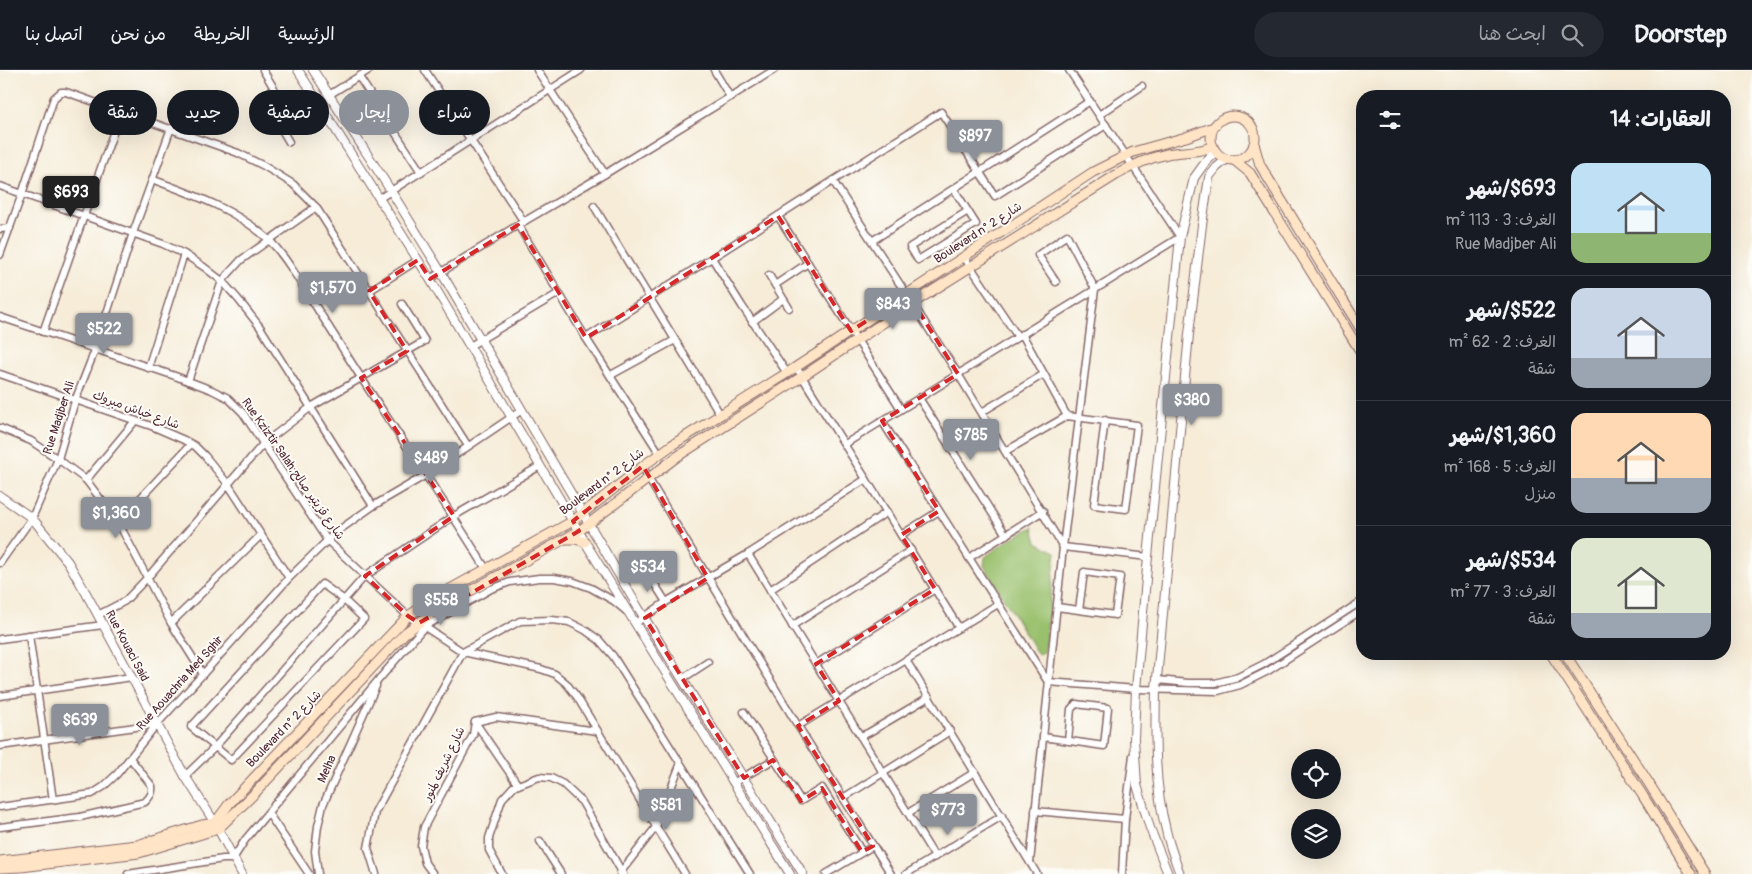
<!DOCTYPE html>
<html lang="ar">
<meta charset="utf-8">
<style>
:root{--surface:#171b24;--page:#242831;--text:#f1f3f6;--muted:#9ea1a6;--line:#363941;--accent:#8c9099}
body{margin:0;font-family:Pangolin,"Playpen Sans Arabic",sans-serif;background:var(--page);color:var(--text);direction:rtl;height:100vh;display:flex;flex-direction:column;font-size:19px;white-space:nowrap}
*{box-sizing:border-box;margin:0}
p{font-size:16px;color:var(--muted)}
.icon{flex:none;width:28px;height:28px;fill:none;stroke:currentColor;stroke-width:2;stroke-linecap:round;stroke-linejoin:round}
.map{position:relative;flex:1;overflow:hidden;direction:ltr}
.sheet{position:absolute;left:1356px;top:20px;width:375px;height:570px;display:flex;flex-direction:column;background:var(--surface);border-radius:20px;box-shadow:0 5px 20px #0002;direction:rtl}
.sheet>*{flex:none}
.top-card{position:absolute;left:15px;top:20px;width:475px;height:45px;direction:rtl;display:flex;gap:10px}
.controls{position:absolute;left:1291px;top:679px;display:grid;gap:10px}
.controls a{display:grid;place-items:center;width:50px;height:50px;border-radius:50%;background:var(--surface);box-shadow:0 5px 20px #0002;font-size:25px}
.price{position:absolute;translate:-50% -42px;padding:0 11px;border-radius:5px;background:var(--accent);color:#fff;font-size:16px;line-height:32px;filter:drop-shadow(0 1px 2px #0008)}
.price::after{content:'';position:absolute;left:50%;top:30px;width:15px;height:11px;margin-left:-8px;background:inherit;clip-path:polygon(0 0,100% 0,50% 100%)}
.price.current{background:#222;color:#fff}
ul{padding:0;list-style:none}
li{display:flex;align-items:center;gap:15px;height:125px;padding:0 20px}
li+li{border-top:1px solid var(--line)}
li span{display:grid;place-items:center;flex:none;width:140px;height:100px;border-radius:15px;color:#555}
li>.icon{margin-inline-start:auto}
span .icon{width:60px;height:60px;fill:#fffc;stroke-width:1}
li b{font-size:21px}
h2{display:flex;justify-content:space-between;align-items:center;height:60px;padding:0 20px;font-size:21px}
.pill{padding:0 18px;border-radius:22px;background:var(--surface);box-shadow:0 5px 20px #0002;font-size:18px;line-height:45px}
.pill.current{background:var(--accent);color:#fff}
header{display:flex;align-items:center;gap:30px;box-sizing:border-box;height:70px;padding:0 25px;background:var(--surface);border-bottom:1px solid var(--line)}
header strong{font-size:24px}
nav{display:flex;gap:28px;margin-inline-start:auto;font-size:18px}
.search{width:350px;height:45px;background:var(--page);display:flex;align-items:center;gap:12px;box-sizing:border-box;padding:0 18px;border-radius:28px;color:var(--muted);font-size:19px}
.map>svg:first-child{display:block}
.green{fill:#99c06c;stroke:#72704c}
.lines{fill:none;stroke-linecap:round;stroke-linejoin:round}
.minor-casing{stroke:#866768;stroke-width:9}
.tertiary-casing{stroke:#866768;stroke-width:10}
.secondary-casing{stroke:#866768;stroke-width:11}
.minor{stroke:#fff;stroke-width:6}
.tertiary{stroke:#fff;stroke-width:8}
.secondary{stroke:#ffe4c6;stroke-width:9}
.marked{fill:none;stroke:#d62828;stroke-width:4;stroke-dasharray:10 6;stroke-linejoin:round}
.labels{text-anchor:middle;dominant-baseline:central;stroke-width:4;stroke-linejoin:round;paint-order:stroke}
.street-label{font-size:12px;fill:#4a1f2b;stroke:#fdfcf7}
</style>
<header>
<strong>Doorstep</strong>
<div class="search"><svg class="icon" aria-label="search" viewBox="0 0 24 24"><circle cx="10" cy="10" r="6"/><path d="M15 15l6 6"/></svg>ابحث هنا</div>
<nav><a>الرئيسية</a><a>الخريطة</a><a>من نحن</a><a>اتصل بنا</a></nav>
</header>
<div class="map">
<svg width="1752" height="804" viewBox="0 0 1752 804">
<rect width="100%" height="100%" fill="#fdfcf7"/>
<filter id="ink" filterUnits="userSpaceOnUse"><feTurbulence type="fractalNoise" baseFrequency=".02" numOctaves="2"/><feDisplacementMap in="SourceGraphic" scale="10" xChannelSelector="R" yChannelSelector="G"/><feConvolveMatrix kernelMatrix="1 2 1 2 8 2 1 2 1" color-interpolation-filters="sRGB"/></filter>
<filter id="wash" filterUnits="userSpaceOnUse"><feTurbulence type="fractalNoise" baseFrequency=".0096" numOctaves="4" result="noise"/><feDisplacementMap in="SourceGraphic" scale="20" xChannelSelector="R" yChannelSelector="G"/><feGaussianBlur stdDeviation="1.12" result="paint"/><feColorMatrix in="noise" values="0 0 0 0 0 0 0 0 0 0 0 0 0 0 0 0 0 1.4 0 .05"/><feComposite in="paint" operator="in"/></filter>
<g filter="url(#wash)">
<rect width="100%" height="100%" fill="#f6ecd8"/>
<polygon class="green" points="1033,457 1037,472 1056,482 1044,583 1038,585 984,496 985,487 1010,469"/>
</g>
<g filter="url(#ink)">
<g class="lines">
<g class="minor-casing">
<g id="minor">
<polyline points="263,0 287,40 275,48 289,72"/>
<polyline points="425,0 524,152"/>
<polyline points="537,0 605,104"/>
<polyline points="714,0 730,27"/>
<polyline points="359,7 421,102"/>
<polyline points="329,25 369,0"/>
<polyline points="1099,45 1142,16"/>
<path d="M154,110C194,125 235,139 268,169C284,184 294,203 306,221C322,246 337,270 353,295C396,363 444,429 486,499"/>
<polyline points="833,111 958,304 1063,477 1148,487"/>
<polyline points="0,116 163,174 184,184 204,197 222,211 238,229 260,257 373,436"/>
<polyline points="954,119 976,154 918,190 910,177 968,141"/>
<polyline points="380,128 581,0"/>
<polyline points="594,136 720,344"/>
<polyline points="778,146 901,339"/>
<polyline points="518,155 586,268 660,384"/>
<polyline points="0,159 10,158"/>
<polyline points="872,171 1090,31"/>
<polyline points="0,185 22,124 54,28 61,22 66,22 238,83 264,96 293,114 316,137 468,376"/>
<polyline points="964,187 1018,267"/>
<polyline points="712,188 742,236 787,303"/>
<polyline points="769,205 789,238"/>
<polyline points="430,209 518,155 605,104 774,0"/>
<polyline points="775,215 808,193"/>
<polyline points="369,221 418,190"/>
<polyline points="0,247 175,306 212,320 228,328 243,343 327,470 408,546 463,582 541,599 555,604 566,613 577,627 685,804"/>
<polyline points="752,252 783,229"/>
<polyline points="43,262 121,41"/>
<polyline points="1022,264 1067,346"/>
<polyline points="586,268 941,42 995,126 1106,55"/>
<polyline points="470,276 559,223"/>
<polyline points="796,297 959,558"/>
<polyline points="148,298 184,184"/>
<polyline points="0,304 154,357 184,370 195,376 205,386 228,414 289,508"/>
<polyline points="611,305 675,270"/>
<polyline points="188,311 222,211 241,190 316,137"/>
<polyline points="919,328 1006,465"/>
<polyline points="982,342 1044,304"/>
<polyline points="882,351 1048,612 1136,619 1218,621 1240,615 1268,601 1362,540"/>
<polyline points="0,358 31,371 58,389 86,410 118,452 171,553 203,604"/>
<polyline points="845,374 1180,167 1069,0"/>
<polyline points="1006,381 1067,346 1137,355 1126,439 1094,435 1105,350"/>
<polyline points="643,396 648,408 798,656 891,804"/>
<polyline points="86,410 135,351"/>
<polyline points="118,452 191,374"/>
<polyline points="901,465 939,441"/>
<polyline points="748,484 935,787"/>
<polyline points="969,488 1043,441"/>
<polyline points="0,493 32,448 58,389 75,331 95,280 133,163 171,58"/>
<polyline points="647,502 666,532"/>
<polygon points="322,514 343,529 364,549 231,690 191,657"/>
<polyline points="770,520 887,442"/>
<polyline points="1057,537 1115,545 1120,507 1084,502 1079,540"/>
<polyline points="98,545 125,531 148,507 263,374 311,337 425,271 402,234"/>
<polyline points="171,553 261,465"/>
<polyline points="636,553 666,532 748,484 866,409"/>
<polyline points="792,556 911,480"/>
<polyline points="29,565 53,730"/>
<polyline points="0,569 103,555"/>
<polyline points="906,590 1037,804"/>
<polyline points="816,594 935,519"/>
<polyline points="682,609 708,592"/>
<polyline points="1158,610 1188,613 1215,613 1238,607 1264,594 1362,531"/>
<polyline points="0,626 132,607"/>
<polyline points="744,642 801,731 822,718 862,782"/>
<polyline points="475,652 518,715"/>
<polyline points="798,656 998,534"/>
<polyline points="860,666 868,663 929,627"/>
<polyline points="1043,667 1104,676 1108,638 1076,634 1071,639 1068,671"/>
<polyline points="0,676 157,654"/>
<polyline points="185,706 214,678 365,506 454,446 540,396"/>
<polyline points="733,713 773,690"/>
<polyline points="843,728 950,661"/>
<polyline points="0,737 92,724 103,717 117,704 157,654 203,604 289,508 335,463 373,436 426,405 522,340"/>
<polyline points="1035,741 1125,749"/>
<polyline points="268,743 309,804"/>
<polyline points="908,743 975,702"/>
<path d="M0,757L80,747L145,732C150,727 153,723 152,716L130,688"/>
<polyline points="540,771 561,804"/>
<polyline points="1030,792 1063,477 1095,219 1067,165 1038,185 1056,212"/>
<polyline points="620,803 656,757 680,695"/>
<polyline points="128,804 223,789 233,789 245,770 380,608 424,557 491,519 510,512 539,508 554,508 572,511 591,518 614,531 626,541"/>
<polyline points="318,804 315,781 318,756 323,735 376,616"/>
<polyline points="376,804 368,778 375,742 463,582 520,551 552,550 569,552 585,560 599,570 613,586 750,804"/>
<polyline points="433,804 425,793 421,776 424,757 473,665 475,652 496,647 597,661"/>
<polyline points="502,804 489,780 489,768 502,729 513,717 539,707 551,708 563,714 582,732 623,804"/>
<polyline points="826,804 873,776"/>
<polyline points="906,804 1002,746"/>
<polyline points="1122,804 1125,749 1133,685"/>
</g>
</g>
<g class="tertiary-casing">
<g id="tertiary">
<polyline points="298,0 430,209 585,472 790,804"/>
<polyline points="313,0 391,121 441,202 639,539 803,804"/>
<polyline points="0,426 32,448 68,492 86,523 185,706 215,753 242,804"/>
<polyline points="1168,804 1150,758 1137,715 1134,669 1136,619 1148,487 1180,167 1194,108 1207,90 1216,81"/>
<path d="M1180,804C1175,790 1169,775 1166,760C1154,715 1155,665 1156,619L1189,264L1202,155L1209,107L1217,97L1227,89"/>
</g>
</g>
<g class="secondary-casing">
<g id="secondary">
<circle cx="1233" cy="68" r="22"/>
<polyline points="1254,74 1260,95 1362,261"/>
<polyline points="1234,90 1250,103 1362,284"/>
<polyline points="567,469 576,469 585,472"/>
<polyline points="1551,584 1643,726 1691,804"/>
<polyline points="1565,584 1648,712 1705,804"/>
<polyline points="0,791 137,775 202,755 215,753 229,734 408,546 443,523 573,451 643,396 672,375 787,303 1093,102 1133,82 1186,67 1214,57"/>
<path d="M0,798L21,797L139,783L218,759L254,724L405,563L431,544L456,529L579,461L678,386L803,306L913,233L1116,105C1133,95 1148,88 1167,84C1181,81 1200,83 1213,76"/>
</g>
</g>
<use href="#minor" class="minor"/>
<use href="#tertiary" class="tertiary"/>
<use href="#secondary" class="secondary"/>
</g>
</g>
<path class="marked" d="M778,146L851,261L908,224L958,304L882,351L939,441L901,465L935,519L816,594L839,631L798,656L873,776L862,782L822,718L801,731L773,690L744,708L645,548L708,508L643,396L573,451L579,461L419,553L408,546L365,506L454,446L361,308L407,281L369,221L418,190L430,209L518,155L586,268Z"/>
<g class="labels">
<g class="street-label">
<text transform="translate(978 163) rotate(-33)">Boulevard n° شارع 2</text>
<text transform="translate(136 340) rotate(20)">شارع خباش مبروك</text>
<text transform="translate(59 348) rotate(-72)">Rue Madjber Ali</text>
<text transform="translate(293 399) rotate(55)">Rue Kziztir Salah;شارع قزيتير صالح</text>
<text transform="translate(602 412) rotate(-37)">Boulevard n° شارع 2</text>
<text transform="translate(127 576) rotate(62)">Rue Kouaci Said</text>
<text transform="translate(180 613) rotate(-48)">Rue Aouachria Med Sghir</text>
<text transform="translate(284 659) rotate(-46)">Boulevard n° شارع 2</text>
<text transform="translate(444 694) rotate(-64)">شارع شريف لمنور</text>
<text transform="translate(327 699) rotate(-66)">Melha</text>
</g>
</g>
</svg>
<div class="controls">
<a><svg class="icon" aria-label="locate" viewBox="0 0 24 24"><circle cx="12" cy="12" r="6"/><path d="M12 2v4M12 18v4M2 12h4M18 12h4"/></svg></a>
<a><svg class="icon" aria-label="layers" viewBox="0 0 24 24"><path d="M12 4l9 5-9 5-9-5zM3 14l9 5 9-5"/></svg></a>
</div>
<b class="price" style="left:975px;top:92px">$897</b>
<b class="price current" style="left:71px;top:148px">$693</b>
<b class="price" style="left:333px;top:244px">$1,570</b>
<b class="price" style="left:893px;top:260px">$843</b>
<b class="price" style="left:104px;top:285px">$522</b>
<b class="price" style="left:1192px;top:356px">$380</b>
<b class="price" style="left:971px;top:391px">$785</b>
<b class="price" style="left:431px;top:414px">$489</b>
<b class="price" style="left:116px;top:469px">$1,360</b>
<b class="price" style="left:648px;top:523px">$534</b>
<b class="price" style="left:441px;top:556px">$558</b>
<b class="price" style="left:80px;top:676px">$639</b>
<b class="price" style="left:666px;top:761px">$581</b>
<b class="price" style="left:948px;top:766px">$773</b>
<div class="top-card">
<a class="pill">شراء</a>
<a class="pill current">إيجار</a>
<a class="pill">تصفية</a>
<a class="pill">جديد</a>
<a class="pill">شقة</a>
</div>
<section class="sheet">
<h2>العقارات: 14<svg class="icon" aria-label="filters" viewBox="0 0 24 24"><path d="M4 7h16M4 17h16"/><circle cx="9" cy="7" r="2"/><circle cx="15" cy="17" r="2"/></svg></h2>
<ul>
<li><span style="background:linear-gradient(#bfe0f5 70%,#8fb573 0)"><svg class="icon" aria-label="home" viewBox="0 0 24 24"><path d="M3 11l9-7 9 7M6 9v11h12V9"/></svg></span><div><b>$693/شهر</b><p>الغرف: 3 · 113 m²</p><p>Rue Madjber Ali</p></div></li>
<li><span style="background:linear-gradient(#c9d6e8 70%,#9aa5b1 0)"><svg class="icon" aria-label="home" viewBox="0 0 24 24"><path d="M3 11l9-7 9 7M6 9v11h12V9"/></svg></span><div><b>$522/شهر</b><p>الغرف: 2 · 62 m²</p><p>شقة</p></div></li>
<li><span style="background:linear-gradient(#ffd9b3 65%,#9aa5b1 0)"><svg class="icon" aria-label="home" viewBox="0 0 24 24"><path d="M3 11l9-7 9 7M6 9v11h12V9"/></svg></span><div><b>$1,360/شهر</b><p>الغرف: 5 · 168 m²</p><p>منزل</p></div></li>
<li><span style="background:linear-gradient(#dfe7d0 75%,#9aa5b1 0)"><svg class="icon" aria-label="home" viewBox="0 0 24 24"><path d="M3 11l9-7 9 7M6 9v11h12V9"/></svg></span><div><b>$534/شهر</b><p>الغرف: 3 · 77 m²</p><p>شقة</p></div></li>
</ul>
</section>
</div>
